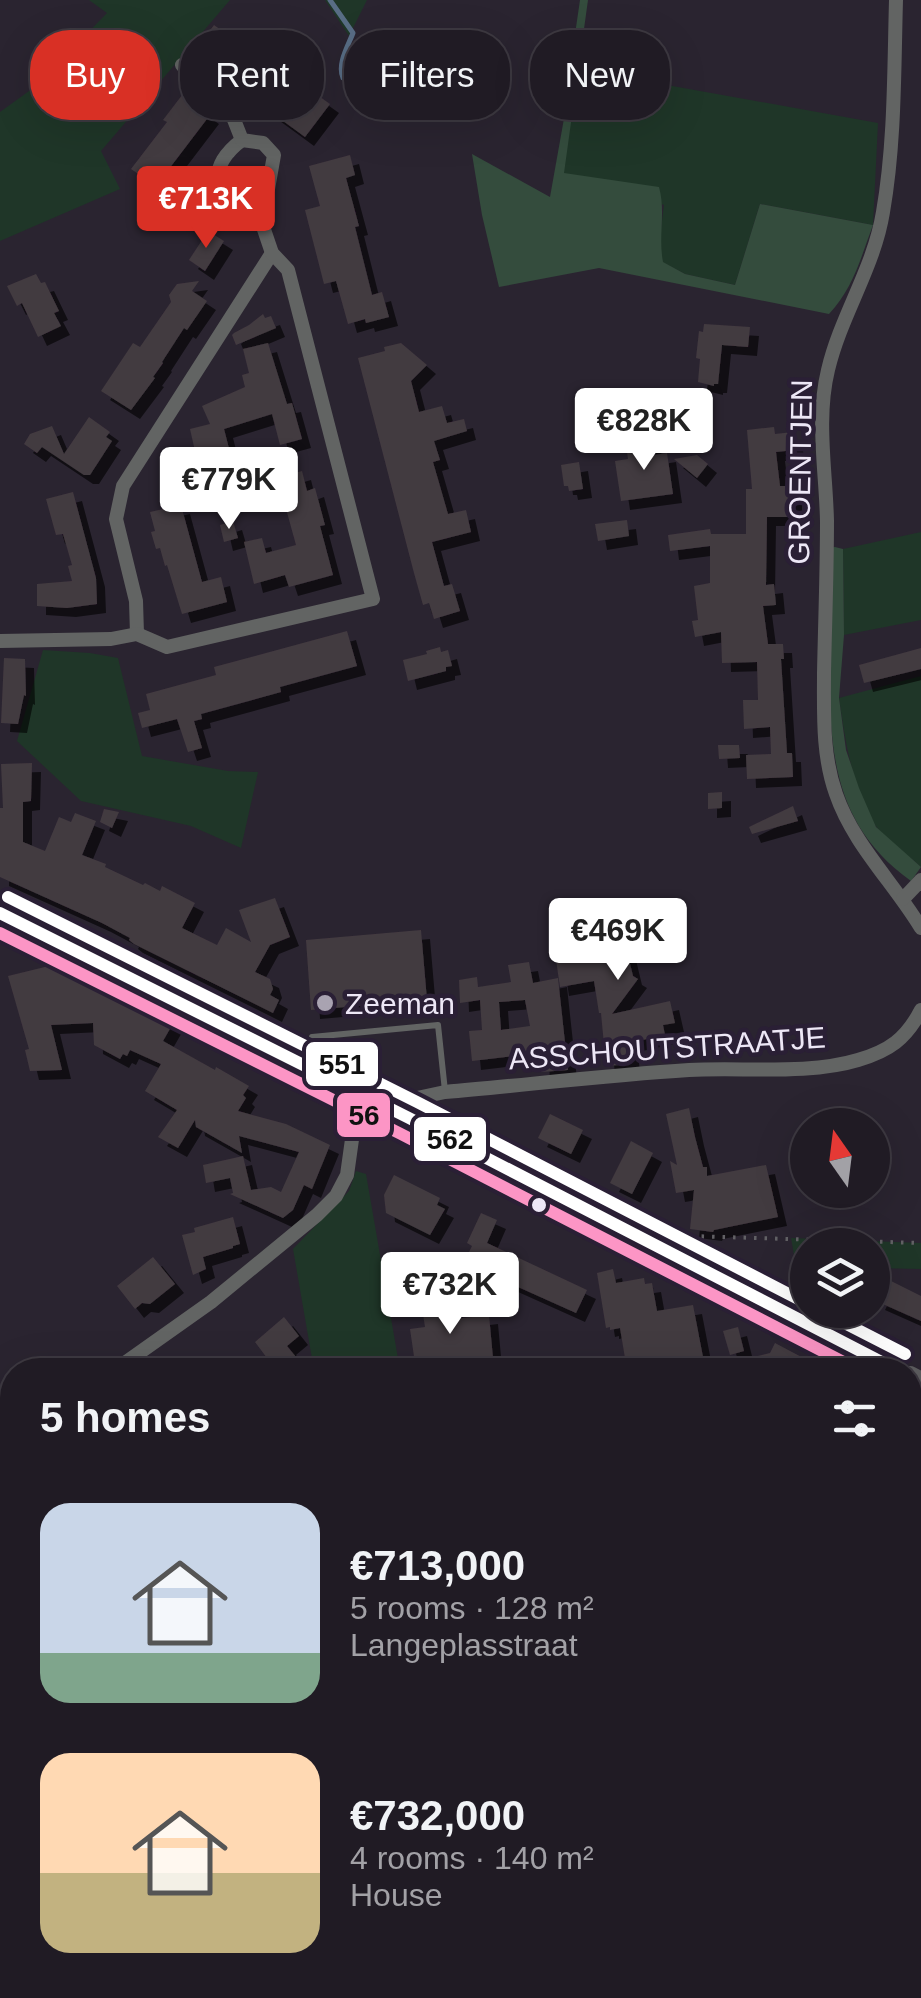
<!DOCTYPE html>
<meta charset="utf-8">
<style>
:root{--surface:#201b24;--page:#2d2831;--text:#f1f3f6;--muted:#a2a1a6;--line:#3d3941;--accent:#d93025}
body{margin:0;font-family:Arial,sans-serif;background:var(--page);color:var(--text);height:100vh;display:flex;flex-direction:column;font-size:38px;white-space:nowrap}
*{box-sizing:border-box;margin:0}
p{font-size:32px;color:var(--muted)}
.icon{flex:none;width:55px;height:55px;fill:none;stroke:currentColor;stroke-width:2;stroke-linecap:round;stroke-linejoin:round}
.map{position:relative;flex:1;overflow:hidden}
.sheet{position:absolute;left:0px;top:1358px;width:922px;height:642px;display:flex;flex-direction:column;background:var(--surface);border-radius:40px 40px 0 0;box-shadow:0 10px 40px #0002,0 0 0 2px var(--line)}
.sheet>*{flex:none}
.hud{position:absolute;left:30px;top:30px;width:862px;height:90px;display:flex;gap:20px}
.needle{width:65px;rotate:346deg}
.tools{position:absolute;left:790px;top:1108px;display:grid;gap:20px}
.tools a{display:grid;place-items:center;width:100px;height:100px;border-radius:50%;background:var(--surface);box-shadow:0 10px 40px #0002,0 0 0 2px var(--line);font-size:50px}
.price{position:absolute;translate:-50% -85px;padding:0 22px;border-radius:10px;background:#fff;color:#222;font-size:32px;line-height:65px;filter:drop-shadow(0 2px 5px #0008)}
.price::after{content:'';position:absolute;left:50%;top:60px;width:30px;height:22px;margin-left:-15px;background:inherit;clip-path:polygon(0 0,100% 0,50% 100%)}
.price.current{background:var(--accent);color:#fff}
ul{padding:0;list-style:none}
li{display:flex;align-items:center;gap:30px;height:250px;padding:0 40px}
li span{display:grid;place-items:center;flex:none;width:280px;height:200px;border-radius:30px;color:#555}
li>.icon{margin-inline-start:auto}
span .icon{width:120px;height:120px;fill:#fffc;stroke-width:1}
li b{font-size:42px}
h2{display:flex;justify-content:space-between;align-items:center;height:120px;padding:0 40px;font-size:42px}
.pill{padding:0 35px;border-radius:40px;background:var(--surface);box-shadow:0 10px 40px #0002,0 0 0 2px var(--line);font-size:35px;line-height:90px}
.pill.current{background:var(--accent);color:#fff}
.map>svg:first-child{display:block}
.green{fill:#1f3628}
.forest{fill:#344c3d}
.lines{fill:none;stroke-linecap:round;stroke-linejoin:round}
.stream{stroke:#586d85;stroke-width:5}
.building{fill:#433a40;fill-rule:evenodd;filter:url(#shadow)}
.path{stroke:#626165;stroke-width:4;stroke-dasharray:2.5 8;stroke-linecap:butt}
.service{stroke:#626463;stroke-width:6}
.minor{stroke:#626463;stroke-width:14}
.secondary{stroke:#5d5d5f;stroke-width:20}
.bus-1-casing{stroke:#2a1f35;stroke-width:20}
.bus-2-casing{stroke:#2a1f35;stroke-width:20}
.bus-3-casing{stroke:#2a1f35;stroke-width:20}
.bus-1{stroke:#fff;stroke-width:12}
.bus-2{stroke:#fc95c5;stroke-width:12}
.bus-3{stroke:#fff;stroke-width:12}
.poi-dot{fill:#a9a3b1;stroke:#2a1f35;stroke-width:4}
.bus-dot{fill:#ede7f6;stroke:#2a1f35;stroke-width:4}
.labels{text-anchor:middle;dominant-baseline:central;stroke-width:9;stroke-linejoin:round;paint-order:stroke}
.street-label{font-size:30px;fill:#ede7f6;stroke:#2a1f35}
.poi-label{font-size:30px;fill:#ede7f6;stroke:#2a1f35;text-anchor:start}
.line-badge{stroke:#2a1f35;stroke-width:4}
.pale-badge-label{font-size:28px;text-anchor:middle;font-weight:bold;fill:#111}
</style>
<div class="map">
<svg width="921" height="1998" viewBox="0 0 921 1998">
<defs>
<filter id="shadow"><feDropShadow dx="9" dy="9" stdDeviation="0" flood-color="#0009"/></filter>
</defs>
<rect width="100%" height="100%" fill="#2a2430"/>
<g class="green">
<polygon points="89,0 230,0 101,151 120,189 0,241 0,112 36,86 107,13"/>
<polygon points="325,0 367,0 349,36"/>
<polygon points="578,69 878,123 873,225 760,204 735,285 685,274 662,262 659,244 664,205 563,173"/>
<polygon points="921,532 921,620 844,635 843,549"/>
<polygon points="43,650 90,653 118,658 142,756 228,771 258,772 241,848 191,826 81,801 17,741"/>
<path d="M921,676V867C907,854 886,841 875,825C852,788 845,739 839,698Z"/>
<polygon points="356,1171 366,1174 400,1370 314,1370 293,1249 349,1191"/>
<polygon points="791,1238 921,1243 921,1269 873,1268 872,1245 808,1245 807,1267 796,1267"/>
<polygon points="0,1495 12,1501 12,1937 0,1940"/>
<polygon points="910,1903 921,1908 921,1968 910,1970"/>
<polygon points="52,1988 185,1988 189,1998 55,1998"/>
</g>
<g class="forest">
<path d="M580,0H588L564,173L659,187C666,212 658,236 663,262L685,274L735,285L760,204L873,225C861,257 853,289 829,314L599,268L499,287L482,215L472,154L550,197L573,68L571,62Z"/>
<path d="M835,547L843,549L844,635L839,698L846,750L859,788L876,827L921,867L911,881C833,825 830,752 829,665C828,626 827,587 827,548Z"/>
</g>
<g class="lines">
<path class="stream" d="M330,0L353,33C348,46 337,64 343,78L405,117"/>
</g>
<g class="building">
<polygon points="214,25 242,45 247,39 267,54 280,38 300,53 283,77 262,62 247,83 205,53 212,42 205,37"/>
<polygon points="288,74 330,104 305,137 264,107"/>
<polygon points="189,86 200,94 193,103 210,115 156,186 131,169 167,122 163,120"/>
<polygon points="350,155 355,175 346,178 359,226 355,227 372,295 382,292 389,317 366,323 365,319 348,324 336,281 324,284 305,210 320,206 309,166"/>
<polygon points="208,231 224,241 205,271 189,260"/>
<polygon points="36,274 41,283 45,282 59,311 54,313 61,326 38,337 22,303 17,306 7,286"/>
<polygon points="199,281 192,291 207,301 187,330 184,328 162,362 163,363 153,377 155,378 131,410 101,391 133,343 140,347 171,302 169,295 177,284"/>
<polygon points="263,314 265,318 271,316 276,328 236,345 232,335 234,333 249,325"/>
<polygon points="704,324 750,327 748,347 722,345 718,384 714,384 714,386 698,382 700,359 696,358 699,331 703,332"/>
<polygon points="268,343 287,404 292,403 302,439 280,445 272,414 224,429 240,491 215,498 208,473 196,477 190,452 195,451 190,429 210,424 202,406 245,387 242,375 249,373 243,349"/>
<polygon points="401,343 427,365 411,381 419,412 442,406 447,423 464,419 467,431 434,441 440,460 433,462 448,514 466,510 471,532 432,542 444,586 452,584 460,611 434,619 429,603 423,605 414,573 358,358 385,351 384,347"/>
<polygon points="89,417 110,432 106,437 112,441 90,475 84,475 42,447 37,453 24,444 30,434 52,426 64,454"/>
<polygon points="774,427 775,434 793,432 795,450 776,452 780,486 790,486 790,488 793,488 793,515 790,517 767,517 766,585 774,584 776,605 763,606 768,644 783,644 784,659 781,659 787,753 792,753 793,777 747,779 746,755 771,754 770,727 744,729 743,700 758,700 757,662 722,663 721,632 695,637 692,621 698,620 694,586 710,583 710,546 670,551 668,535 710,529 711,534 746,534 746,489 752,489 747,430"/>
<polygon points="653,442 654,455 667,453 673,494 621,501 615,461 628,459 626,445"/>
<polygon points="697,455 708,464 697,478 674,459"/>
<polygon points="579,462 583,489 569,491 568,486 564,486 561,465"/>
<polygon points="302,471 307,491 315,488 325,525 320,526 333,575 289,587 285,575 254,584 244,542 262,538 266,553 296,545 285,505 281,506 274,479"/>
<polygon points="73,492 96,578 97,604 67,608 37,606 37,584 72,581 68,566 72,565 63,534 56,535 46,499"/>
<polygon points="181,505 202,582 221,577 227,602 182,614 167,565 165,566 160,548 156,549 151,532 155,531 150,512"/>
<polygon points="627,520 629,536 598,541 595,524"/>
<polygon points="233,521 238,538 224,542 220,525"/>
<polygon points="347,631 357,666 280,687 281,692 201,714 202,719 194,721 202,748 188,752 177,719 142,728 138,713 150,710 146,694 216,675 214,667"/>
<polygon points="440,647 441,652 448,650 452,666 446,667 446,671 408,681 403,660 427,654 426,651"/>
<polygon points="921,648 921,669 864,683 859,665"/>
<polygon points="4,658 25,659 26,696 24,695 18,724 1,723"/>
<polygon points="718,745 739,745 740,758 719,759"/>
<polygon points="32,763 31,801 23,802 23,842 45,851 59,817 71,822 75,813 96,821 82,855 106,864 105,867 143,885 145,883 160,891 162,886 195,903 182,928 217,945 226,928 251,942 239,910 275,898 290,937 270,945 255,972 270,979 273,989 270,995 279,1000 273,1013 134,944 129,940 130,938 102,923 0,877 0,808 3,808 1,764"/>
<polygon points="722,792 722,808 708,809 708,793"/>
<polygon points="793,806 798,821 752,834 749,827"/>
<polygon points="104,809 119,812 112,828 100,822"/>
<polygon points="648,904 654,925 668,923 672,942 627,951 633,976 638,979 612,1014 670,1001 675,1023 663,1025 665,1035 629,1043 631,1064 606,1066 601,1013 599,1013 594,981 560,987 555,953 561,952 560,949 579,946 578,942 616,936 616,932 627,930 625,921 637,919 635,906"/>
<polygon points="421,930 427,1000 311,1010 306,940"/>
<polygon points="52,959 131,994 175,1020 163,1041 215,1070 216,1067 249,1086 243,1095 246,1098 238,1111 286,1124 330,1145 312,1189 304,1185 293,1210 283,1218 230,1194 233,1193 230,1178 206,1183 203,1165 243,1156 251,1190 271,1187 281,1192 299,1152 239,1136 242,1153 196,1127 195,1120 178,1148 158,1137 177,1110 145,1091 161,1064 130,1050 127,1056 123,1054 120,1059 94,1045 93,1023 51,1025 62,1070 30,1071 25,1050 29,1049 8,976 49,966"/>
<path d="M529,962L533,983L558,978L568,1070L541,1072L540,1053L472,1061L469,1031L482,1030L480,1000L460,1003L459,980L477,977L478,987L511,982L508,965ZM525,1000L530,1026L501,1030L499,1002Z"/>
<polygon points="689,1108 695,1137 703,1167 707,1167 707,1176 766,1165 778,1217 714,1230 713,1232 690,1229 694,1190 676,1193 670,1161 677,1165 666,1114"/>
<polygon points="550,1114 583,1130 571,1154 538,1138"/>
<polygon points="631,1141 653,1153 632,1194 610,1183"/>
<polygon points="394,1175 440,1198 437,1205 445,1209 430,1235 386,1213 384,1195"/>
<polygon points="481,1213 497,1220 487,1243 587,1290 576,1313 496,1277 494,1280 481,1274 485,1260 469,1252 472,1246 467,1243"/>
<polygon points="233,1217 240,1244 233,1246 233,1248 203,1257 206,1269 193,1275 182,1235 195,1232 194,1228"/>
<polygon points="153,1257 175,1284 150,1304 142,1303 135,1309 117,1286"/>
<polygon points="613,1269 616,1283 644,1278 645,1284 652,1283 657,1311 693,1305 703,1357 694,1359 696,1370 627,1370 620,1328 610,1330 610,1327 606,1328 597,1273"/>
<polygon points="887,1279 921,1296 921,1321 876,1301"/>
<polygon points="440,1285 443,1306 453,1305 455,1319 489,1315 494,1369 416,1370 410,1329 425,1327 419,1288"/>
<polygon points="284,1317 299,1336 287,1346 301,1363 292,1370 276,1370 255,1342"/>
<polygon points="738,1327 744,1351 730,1355 723,1331"/>
<polygon points="775,1343 826,1370 722,1370 721,1365 770,1353"/>
</g>
<g class="lines">
<g class="path">
<polyline points="682,1241 690,1236 921,1243"/>
<polyline points="910,1876 921,1881"/>
</g>
<polyline class="service" points="312,1037 438,1025 445,1091"/>
<g class="minor">
<path d="M896,0C894,70 895,143 883,212C874,268 841,315 828,370C816,419 826,472 827,521C827,572 825,623 824,673C824,713 822,755 836,794C853,844 894,883 921,928"/>
<path d="M242,140C207,166 210,197 256,206"/>
<polyline points="137,634 136,601 116,519 123,486 272,253"/>
<polyline points="0,641 111,639 137,634 167,647 373,599 288,270 272,253 256,206 268,189 274,155 263,143 242,140 227,102 182,65"/>
<polyline points="903,899 921,880"/>
<path d="M409,1118L417,1098L445,1092C526,1085 608,1075 689,1070C741,1067 809,1075 858,1060C889,1051 906,1039 921,1010"/>
<polyline points="115,1370 211,1302 317,1215 336,1196 347,1175 355,1118 366,1097"/>
<polyline points="5,1458 12,1450"/>
<polyline points="910,1976 921,1973"/>
<polyline points="821,1998 868,1988"/>
</g>
<g class="secondary">
<polyline points="0,913 409,1118 897,1370"/>
<polyline points="910,1376 921,1382"/>
</g>
<g class="bus-1-casing">
<polyline id="bus-1" points="0,913 409,1118 897,1370"/>
</g>
<g class="bus-2-casing">
<polyline id="bus-2" points="0,933 401,1134 859,1370"/>
</g>
<g class="bus-3-casing">
<g id="bus-3">
<polyline points="8,897 417,1102 808,1304"/>
<polyline points="819,1310 905,1354"/>
</g>
</g>
<use href="#bus-1" class="bus-1"/>
<use href="#bus-2" class="bus-2"/>
<use href="#bus-3" class="bus-3"/>
</g>
<circle class="poi-dot" cx="325" cy="1003" r="10"/>
<circle class="bus-dot" cx="539" cy="1205" r="9"/>
<g class="labels">
<g class="street-label">
<text transform="translate(800 472) rotate(-89)">GROENTJEN</text>
<text transform="translate(667 1048) rotate(-4)">ASSCHOUTSTRAATJE</text>
</g>
<g class="poi-label">
<text x="345" y="1003">Zeeman</text>
</g>
</g>
<g class="line-badge">
<rect x="304" y="1040" width="76" height="48" rx="10" fill="#fff"/>
<rect x="335" y="1091" width="57" height="48" rx="10" fill="#fc95c5"/>
<rect x="412" y="1115" width="76" height="48" rx="10" fill="#fff"/>
</g>
<g class="pale-badge-label">
<text x="342" y="1074">551</text>
<text x="364" y="1125">56</text>
<text x="450" y="1149">562</text>
</g>
</svg>
<div class="tools">
<a><svg class="needle" viewBox="-14 -14 28 28"><path d="M0-13l5 13h-10z" fill="#e53935"/><path d="M0 13l5-13h-10z" fill="#a2a1a6"/></svg></a>
<a><svg class="icon" aria-label="layers" viewBox="0 0 24 24"><path d="M12 4l9 5-9 5-9-5zM3 14l9 5 9-5"/></svg></a>
</div>
<b class="price current" style="left:206px;top:251px">€713K</b>
<b class="price" style="left:644px;top:473px">€828K</b>
<b class="price" style="left:229px;top:532px">€779K</b>
<b class="price" style="left:618px;top:983px">€469K</b>
<b class="price" style="left:450px;top:1337px">€732K</b>
<div class="hud">
<a class="pill current">Buy</a>
<a class="pill">Rent</a>
<a class="pill">Filters</a>
<a class="pill">New</a>
</div>
<section class="sheet">
<h2>5 homes<svg class="icon" aria-label="filters" viewBox="0 0 24 24"><path d="M4 7h16M4 17h16"/><circle cx="9" cy="7" r="2"/><circle cx="15" cy="17" r="2"/></svg></h2>
<ul>
<li><span style="background:linear-gradient(#c9d6e8 75%,#7fa58c 0)"><svg class="icon" aria-label="home" viewBox="0 0 24 24"><path d="M3 11l9-7 9 7M6 9v11h12V9"/></svg></span><div><b>€713,000</b><p>5 rooms · 128 m²</p><p>Langeplasstraat</p></div></li>
<li><span style="background:linear-gradient(#ffd9b3 60%,#c2b280 0)"><svg class="icon" aria-label="home" viewBox="0 0 24 24"><path d="M3 11l9-7 9 7M6 9v11h12V9"/></svg></span><div><b>€732,000</b><p>4 rooms · 140 m²</p><p>House</p></div></li>
</ul>
</section>
</div>
